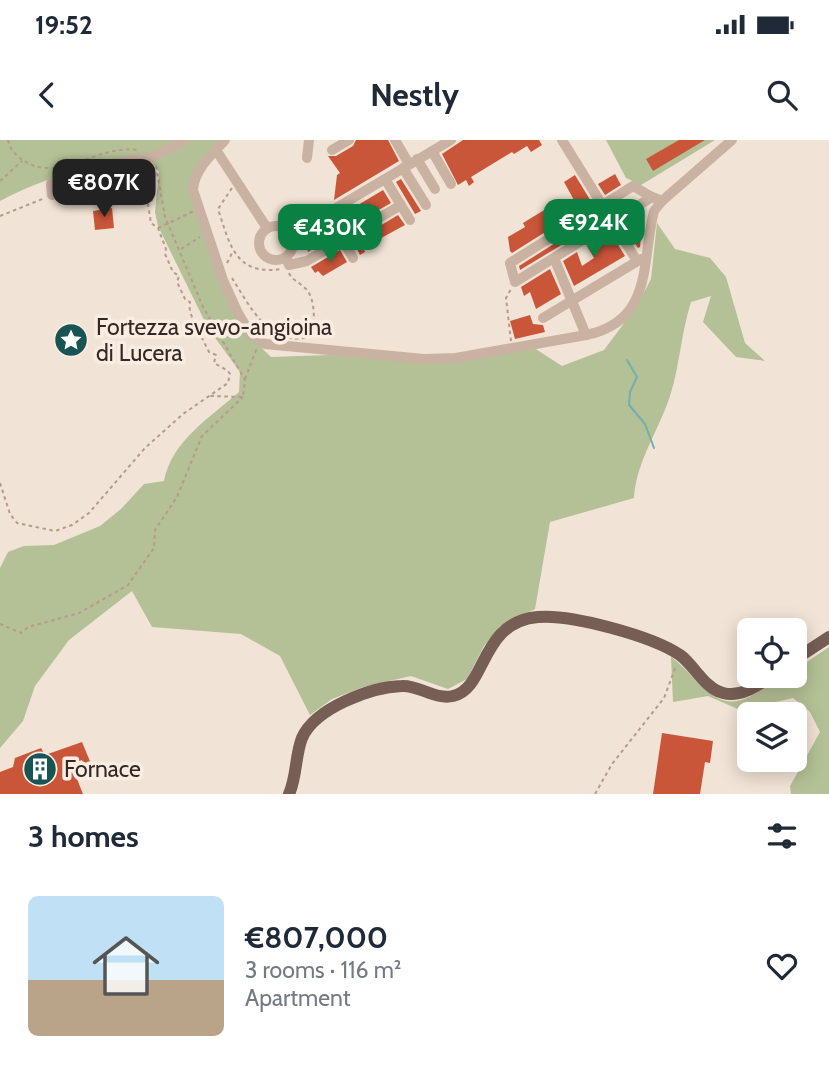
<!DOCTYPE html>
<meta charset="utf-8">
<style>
:root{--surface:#fff;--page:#f6f6f7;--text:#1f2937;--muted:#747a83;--accent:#0b8043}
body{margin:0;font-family:Cabin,sans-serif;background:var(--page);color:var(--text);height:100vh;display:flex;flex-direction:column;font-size:26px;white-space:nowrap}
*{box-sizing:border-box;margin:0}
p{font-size:23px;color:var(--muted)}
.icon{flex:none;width:38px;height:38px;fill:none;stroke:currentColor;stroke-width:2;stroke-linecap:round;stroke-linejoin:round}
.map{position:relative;height:654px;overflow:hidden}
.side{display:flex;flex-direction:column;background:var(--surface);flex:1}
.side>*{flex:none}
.fabs{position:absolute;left:737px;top:478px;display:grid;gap:14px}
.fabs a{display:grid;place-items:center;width:70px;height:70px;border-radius:10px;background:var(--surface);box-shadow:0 4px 18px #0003;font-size:35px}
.price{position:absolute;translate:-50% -60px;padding:0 16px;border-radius:14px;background:var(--accent);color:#fff;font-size:23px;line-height:46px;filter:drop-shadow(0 2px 4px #0008)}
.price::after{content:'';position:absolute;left:50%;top:42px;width:21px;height:16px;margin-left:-10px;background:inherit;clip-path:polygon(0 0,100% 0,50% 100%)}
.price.on{background:#222;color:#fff}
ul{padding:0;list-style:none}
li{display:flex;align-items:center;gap:21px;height:175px;padding:0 28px}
li span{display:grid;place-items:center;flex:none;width:196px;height:140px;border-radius:10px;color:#555}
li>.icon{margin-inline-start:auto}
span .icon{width:84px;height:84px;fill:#fffc;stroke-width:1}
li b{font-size:30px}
h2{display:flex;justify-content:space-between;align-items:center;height:84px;padding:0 28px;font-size:30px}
.status{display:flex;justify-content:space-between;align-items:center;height:49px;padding:0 35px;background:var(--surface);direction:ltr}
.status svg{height:19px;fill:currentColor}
header{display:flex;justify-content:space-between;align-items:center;height:91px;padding:0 28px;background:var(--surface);font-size:32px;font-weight:800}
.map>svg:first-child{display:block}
.green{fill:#b4c095}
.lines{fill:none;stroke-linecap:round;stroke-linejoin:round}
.stream{stroke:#73afaf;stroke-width:2}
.building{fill:#ca563a}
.path{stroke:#b59b8c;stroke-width:2;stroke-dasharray:3.5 3.5;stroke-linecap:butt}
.minor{stroke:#c9b2a1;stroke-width:10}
.major{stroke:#765e54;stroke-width:12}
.path-bridge{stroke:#b59b8c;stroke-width:2;stroke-dasharray:3.5 3.5;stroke-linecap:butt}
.labels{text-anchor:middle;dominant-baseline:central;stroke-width:7;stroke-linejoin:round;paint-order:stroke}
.poi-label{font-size:23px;fill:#332824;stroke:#f9ede1;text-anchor:start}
</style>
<div class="status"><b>19:52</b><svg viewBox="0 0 49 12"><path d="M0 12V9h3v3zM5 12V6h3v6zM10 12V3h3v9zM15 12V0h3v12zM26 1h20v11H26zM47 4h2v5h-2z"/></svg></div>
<header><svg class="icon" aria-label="back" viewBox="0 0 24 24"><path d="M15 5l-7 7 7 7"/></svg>Nestly<svg class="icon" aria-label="search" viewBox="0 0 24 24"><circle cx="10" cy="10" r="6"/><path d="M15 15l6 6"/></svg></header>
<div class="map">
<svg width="829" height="654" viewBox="0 0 829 654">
<rect width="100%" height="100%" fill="#f1e3d5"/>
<g class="green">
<path d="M0,0H225L201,26L192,50L249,196L271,217L330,215L449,222L528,204L562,226L604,210L637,166L651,139L657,83L675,109L710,118L726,137L745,203L765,221L736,217L703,182L711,156L691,162C681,193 680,225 670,256C659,290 636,322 634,358L550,382L535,469L500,486L484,506L467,539L448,549L411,536L363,547L332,559L310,575L280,516L241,494L152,487L132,451L69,500L35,546L23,581L0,608V428L8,412L24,406L54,405L100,386L121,369L144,344L164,341C172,300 210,278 239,252L240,232L208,188L158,86L155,72L159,32L148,18C95,24 47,36 0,61Z"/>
<polygon points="606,0 715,0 641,45 626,38"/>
<path d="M829,507V654H791L790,646L820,592L810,572L793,558L740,570L708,556L673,562L671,517C688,529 700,549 718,558C747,573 767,536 794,536L795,530Z"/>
</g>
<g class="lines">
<polyline class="stream" points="627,220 637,237 630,252 629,265 645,284 654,308"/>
</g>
<g class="building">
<polygon points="356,0 388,0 399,21 334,60 337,35 340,33 328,16 336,16 353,6"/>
<polygon points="463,0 539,0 542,5 531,12 527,6 514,14 512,12 471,37 474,42 469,46 466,40 458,45 442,14"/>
<polygon points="679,0 705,0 653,31 646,19"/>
<polygon points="615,34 621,45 605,55 598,44"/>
<polygon points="575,35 592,63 569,77 565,75 566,79 512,113 510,111 508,97 525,87 523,83 554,64 557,68 574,60 564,42"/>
<polygon points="401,39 421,71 415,74 396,42"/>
<polygon points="383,50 391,63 345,89 338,77"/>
<polygon points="112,68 114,88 95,90 93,71"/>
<polygon points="643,72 640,107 638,108 623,84"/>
<polygon points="398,75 405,85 363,108 365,112 360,115 353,102"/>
<polygon points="325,84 333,97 308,112 304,97"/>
<polygon points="610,92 625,116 574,146 563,121 577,112 582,126 594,118 587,106"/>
<polygon points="571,93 573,98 520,130 519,126"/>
<polygon points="340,110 347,122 323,136 318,131 315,133 311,127"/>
<polygon points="550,129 561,154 536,169 530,152 524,156 521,147"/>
<polygon points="530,175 533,184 543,185 545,192 515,199 510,181"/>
<polygon points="662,593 713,601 710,623 705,622 700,654 653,654"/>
<polygon points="82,602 94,631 87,634 82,620 71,624 83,654 0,654 0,632 13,627 15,618 41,608 45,615"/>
</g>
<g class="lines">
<g class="path">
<path d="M8,0C12,18 33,29 51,28C81,27 102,6 139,10"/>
<polyline points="156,26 165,77 203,167 245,240 243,257 210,256"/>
<polyline points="0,41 22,21"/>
<path d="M232,48L218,69C230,105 235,136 282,129"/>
<polyline points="0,76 45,58"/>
<polyline points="181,109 200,97"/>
<polyline points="227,123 232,113"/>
<path d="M289,133C292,140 299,142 305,148C317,159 314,186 312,200"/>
<path d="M232,138C251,168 270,209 313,196"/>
<polyline points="511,201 506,158 511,149"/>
<polyline points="245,239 257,208"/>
<path d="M0,343L10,374L17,383L55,391L72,385L89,373L145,308L183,274L228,243L230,234L228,231L214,223L216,215L209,212L201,196L203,190C194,185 188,172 190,162L185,159L177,142L179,136L173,132L165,114L166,109L158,88L151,83L148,65L152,60L147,48L151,39L149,33L120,45L60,54"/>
<polyline points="0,484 21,493 28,487 79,473 128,445 154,408 155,390 177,357 202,296 243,257"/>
<polyline points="595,654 612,624 664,558 676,526"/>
</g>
<g class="minor">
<path d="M225,0C212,14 194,30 193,50L223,140L238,173L251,195L265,204L424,219L456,218L586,195C654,181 641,122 654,71L662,61L732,0"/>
<polyline points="395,0 409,24"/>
<polyline points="562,0 637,121"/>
<polyline points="216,10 267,88"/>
<polyline points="332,10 349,0"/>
<polyline points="432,11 451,44"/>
<polyline points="307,18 309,0"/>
<polyline points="417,19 435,49"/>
<polyline points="403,28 426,65"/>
<polyline points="385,39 410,80"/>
<polyline points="52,55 51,44 103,26 154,16 186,0"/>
<polyline points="652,57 633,46 510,123 515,142 652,57 662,61"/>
<polyline points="328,74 353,118"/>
<circle cx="276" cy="103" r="17"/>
<polyline points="292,94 451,0"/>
<polyline points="286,118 289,125 307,121 401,65"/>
<polyline points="554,118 586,195"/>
<polyline points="543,178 641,119"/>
</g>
<g class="major">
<polyline points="794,520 829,497"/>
<path d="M289,654C297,636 295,616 302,598C315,568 371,547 402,546C419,545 435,560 453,556C487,549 479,482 538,477C571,474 652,496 680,515C694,525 705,549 723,553C741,558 758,545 772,536"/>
</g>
<polyline class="path-bridge" points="158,88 196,70"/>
</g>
<defs>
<g id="sight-disc" transform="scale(1.75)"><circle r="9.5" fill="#195455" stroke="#f9ede1"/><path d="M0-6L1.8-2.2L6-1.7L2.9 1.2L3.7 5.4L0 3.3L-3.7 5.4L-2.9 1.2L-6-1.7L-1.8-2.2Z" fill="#fff"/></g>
<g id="building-disc" transform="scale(1.75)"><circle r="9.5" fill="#195455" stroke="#f9ede1"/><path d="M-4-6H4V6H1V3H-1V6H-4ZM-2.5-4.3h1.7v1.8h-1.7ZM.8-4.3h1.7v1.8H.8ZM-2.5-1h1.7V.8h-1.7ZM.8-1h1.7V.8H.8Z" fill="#fff"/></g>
</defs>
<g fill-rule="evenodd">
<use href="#sight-disc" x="71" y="200"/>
<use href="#building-disc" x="40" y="629"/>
</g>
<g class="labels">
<g class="poi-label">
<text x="96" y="187">Fortezza svevo-angioina<tspan x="96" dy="26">di Lucera</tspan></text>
<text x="64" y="629">Fornace</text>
</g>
</g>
</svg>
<div class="fabs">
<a><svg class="icon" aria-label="locate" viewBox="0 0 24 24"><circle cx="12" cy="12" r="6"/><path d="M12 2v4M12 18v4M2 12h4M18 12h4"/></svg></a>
<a><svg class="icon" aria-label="layers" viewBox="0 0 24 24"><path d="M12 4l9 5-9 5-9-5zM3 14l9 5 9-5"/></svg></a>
</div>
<b class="price on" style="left:104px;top:79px">€807K</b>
<b class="price" style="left:594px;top:119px">€924K</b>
<b class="price" style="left:330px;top:124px">€430K</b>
</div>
<section class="side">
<h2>3 homes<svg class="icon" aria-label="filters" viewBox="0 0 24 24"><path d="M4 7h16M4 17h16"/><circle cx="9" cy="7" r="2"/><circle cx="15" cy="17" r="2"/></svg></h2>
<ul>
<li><span style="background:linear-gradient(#bfe0f5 60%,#b9a48a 0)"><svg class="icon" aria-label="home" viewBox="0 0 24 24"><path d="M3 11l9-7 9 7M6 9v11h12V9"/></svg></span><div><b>€807,000</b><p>3 rooms · 116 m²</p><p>Apartment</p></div><svg class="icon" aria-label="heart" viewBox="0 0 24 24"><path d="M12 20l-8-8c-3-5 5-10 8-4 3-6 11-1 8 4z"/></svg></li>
</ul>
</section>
